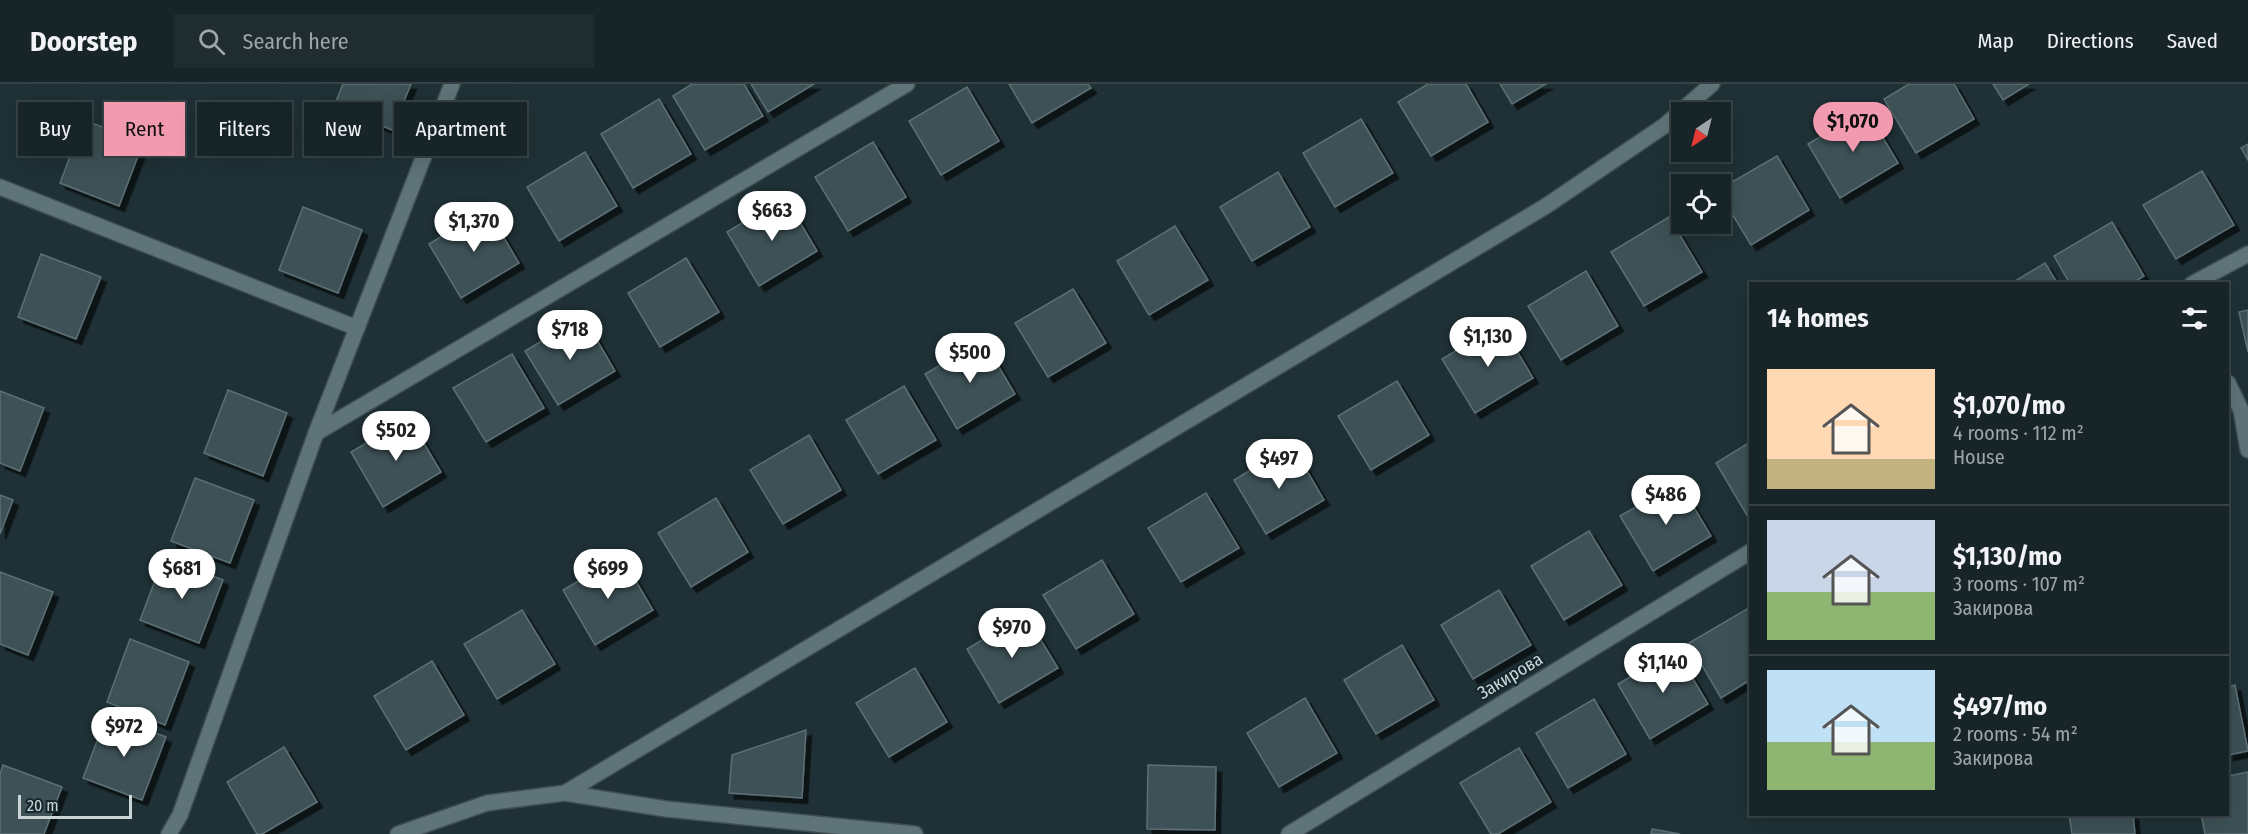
<!DOCTYPE html>
<meta charset="utf-8">
<style>
:root{--surface:#172528;--page:#202d30;--text:#f1f3f6;--muted:#9ea5a8;--line:#364245;--accent:#f29aaf}
body{margin:0;font-family:"Fira Sans Condensed",sans-serif;background:var(--page);color:var(--text);height:100vh;display:flex;flex-direction:column;font-size:22px;white-space:nowrap}
*{box-sizing:border-box;margin:0}
p{font-size:20px;color:var(--muted)}
.icon{flex:none;width:33px;height:33px;fill:none;stroke:currentColor;stroke-width:2;stroke-linecap:round;stroke-linejoin:round}
.map{position:relative;flex:1;overflow:hidden}
.panel{position:absolute;left:1749px;top:198px;width:480px;height:534px;display:flex;flex-direction:column;background:var(--surface);border-radius:0px;box-shadow:0 6px 24px #0002,0 0 0 2px var(--line)}
.panel>*{flex:none}
.top-card{position:absolute;left:18px;top:18px;width:570px;height:54px;display:flex;gap:12px}
.needle{width:39px;rotate:215deg}
.controls{position:absolute;left:1671px;top:18px;display:grid;gap:12px}
.controls a{display:grid;place-items:center;width:60px;height:60px;border-radius:0px;background:var(--surface);box-shadow:0 6px 24px #0002,0 0 0 2px var(--line);font-size:30px}
.scale{position:absolute;left:18px;bottom:15px;width:114px;box-sizing:border-box;padding-left:6px;border:3px solid #cad5d8;border-top:0;font-size:16px;line-height:21px;white-space:nowrap;color:#cad5d8;-webkit-text-stroke:4px #15272c;paint-order:stroke}
.price{position:absolute;translate:-50% -51px;padding:0 14px;border-radius:21px;background:#fff;color:#222;font-size:20px;line-height:39px;filter:drop-shadow(0 2px 3px #0008)}
.price::after{content:'';position:absolute;left:50%;top:36px;width:18px;height:14px;margin-left:-9px;background:inherit;clip-path:polygon(0 0,100% 0,50% 100%)}
.price.active{background:var(--accent);color:#111}
ul{padding:0;list-style:none}
li{display:flex;align-items:center;gap:18px;height:150px;padding:0 18px}
li+li{border-top:2px solid var(--line)}
li span{display:grid;place-items:center;flex:none;width:168px;height:120px;border-radius:0px;color:#555}
li>.icon{margin-inline-start:auto}
span .icon{width:72px;height:72px;fill:#fffc;stroke-width:1}
li b{font-size:26px}
h2{display:flex;justify-content:space-between;align-items:center;height:72px;padding:0 18px;font-size:26px}
.pill{padding:0 21px;border-radius:0px;background:var(--surface);box-shadow:0 6px 24px #0002,0 0 0 2px var(--line);font-size:21px;line-height:54px}
.pill.active{background:var(--accent);color:#111}
header{display:flex;align-items:center;gap:36px;box-sizing:border-box;height:84px;padding:0 30px;background:var(--surface);border-bottom:2px solid var(--line)}
header strong{font-size:28px}
nav{display:flex;gap:33px;margin-inline-start:auto;font-size:21px}
.search{width:420px;height:54px;background:var(--page);display:flex;align-items:center;gap:15px;box-sizing:border-box;padding:0 21px;border-radius:0px;color:var(--muted);font-size:22px}
.map>svg:first-child{display:block}
.building{fill:#3e5156;stroke:#5b6f74;stroke-width:1.5;filter:url(#shadow)}
.lines{fill:none;stroke-linecap:round;stroke-linejoin:round}
.minor-casing{stroke:#3e4e51;stroke-width:18}
.minor{stroke:#5f7479;stroke-width:15}
.labels{text-anchor:middle;dominant-baseline:central;stroke-width:4.5;stroke-linejoin:round;paint-order:stroke}
.street-label{font-size:18px;fill:#cad5d8;stroke:#15272c}
</style>
<header>
<strong>Doorstep</strong>
<div class="search"><svg class="icon" aria-label="search" viewBox="0 0 24 24"><circle cx="10" cy="10" r="6"/><path d="M15 15l6 6"/></svg>Search here</div>
<nav><a>Map</a><a>Directions</a><a>Saved</a></nav>
</header>
<div class="map">
<svg width="2248" height="750" viewBox="0 0 2248 750">
<defs>
<filter id="shadow"><feDropShadow dx="5.5" dy="5.5" stdDeviation="0" flood-color="#0009"/></filter>
</defs>
<rect width="100%" height="100%" fill="#1f3136"/>
<g class="building">
<polygon points="343,0 411,0 392,46 334,22"/>
<polygon points="692,0 744,0 763,32 705,66 673,12"/>
<polygon points="751,0 814,0 768,28"/>
<polygon points="1009,0 1088,0 1091,4 1032,39"/>
<polygon points="1428,0 1466,0 1488,38 1431,72 1398,18"/>
<polygon points="1500,0 1546,0 1512,20"/>
<polygon points="1909,0 1954,0 1974,35 1916,69 1884,15"/>
<polygon points="1993,0 2029,0 2003,16"/>
<polygon points="967,3 999,57 941,91 909,37"/>
<polygon points="659,15 691,70 633,104 601,50"/>
<polygon points="1866,25 1898,79 1840,114 1808,60"/>
<polygon points="1361,35 1393,89 1335,123 1303,69"/>
<polygon points="84,36 143,59 119,122 60,99"/>
<polygon points="873,58 906,113 848,147 815,93"/>
<polygon points="2248,60 2248,76 2241,64"/>
<polygon points="585,68 617,122 559,157 527,103"/>
<polygon points="1777,72 1809,126 1751,161 1720,110 1720,105"/>
<polygon points="2202,87 2234,141 2176,175 2143,121"/>
<polygon points="1278,88 1310,143 1252,177 1220,123"/>
<polygon points="785,113 817,167 759,202 727,148"/>
<polygon points="303,123 362,146 338,209 279,186"/>
<polygon points="487,125 519,179 461,214 429,160"/>
<polygon points="1669,133 1702,188 1644,222 1611,168"/>
<polygon points="2112,138 2144,192 2131,200 2070,200 2054,172"/>
<polygon points="1175,142 1208,196 1149,231 1117,177"/>
<polygon points="41,170 101,193 76,255 18,233"/>
<polygon points="686,174 719,228 660,263 628,209"/>
<polygon points="2045,179 2058,200 2010,200"/>
<polygon points="1586,187 1618,242 1561,276 1528,222"/>
<polygon points="1073,205 1106,259 1048,293 1015,239"/>
<polygon points="2248,226 2248,268 2239,228"/>
<polygon points="583,232 615,287 558,321 525,267"/>
<polygon points="1501,240 1533,294 1475,329 1442,275"/>
<polygon points="983,256 1015,310 957,345 925,290"/>
<polygon points="512,270 544,324 486,358 453,304"/>
<polygon points="1397,297 1429,351 1371,386 1338,332"/>
<polygon points="904,302 936,356 878,390 846,336"/>
<polygon points="228,306 287,329 263,392 204,369"/>
<polygon points="0,307 44,324 20,387 0,379"/>
<polygon points="409,334 441,388 383,423 351,368"/>
<polygon points="809,351 841,406 783,440 750,386"/>
<polygon points="1750,358 1750,431 1748,433 1716,379"/>
<polygon points="1292,361 1324,416 1266,450 1234,396"/>
<polygon points="195,394 254,416 230,479 171,457"/>
<polygon points="1679,398 1711,452 1653,487 1620,432"/>
<polygon points="1206,409 1239,464 1181,498 1148,444"/>
<polygon points="0,411 13,416 0,450"/>
<polygon points="716,414 748,468 691,503 658,449"/>
<polygon points="1589,447 1622,501 1564,536 1531,482"/>
<polygon points="621,472 653,526 595,561 563,506"/>
<polygon points="164,473 223,496 199,559 140,536"/>
<polygon points="1102,476 1134,530 1076,565 1043,511"/>
<polygon points="0,488 53,508 28,571 0,560"/>
<polygon points="1499,506 1531,561 1473,595 1441,541"/>
<polygon points="1747,525 1750,531 1750,596 1721,614 1689,559"/>
<polygon points="522,526 555,580 497,615 464,560"/>
<polygon points="1025,530 1058,584 999,619 967,565"/>
<polygon points="130,555 189,578 165,641 107,618"/>
<polygon points="1402,561 1434,616 1376,650 1344,596"/>
<polygon points="1676,566 1708,620 1650,655 1618,600"/>
<polygon points="432,577 464,631 406,666 374,612"/>
<polygon points="915,584 947,638 889,673 856,619"/>
<polygon points="2235,601 2248,667 2228,671 2228,603"/>
<polygon points="1305,614 1337,669 1279,703 1247,649"/>
<polygon points="1594,615 1626,670 1568,704 1536,649"/>
<polygon points="107,631 166,653 142,716 83,694"/>
<polygon points="806,646 802,714 729,709 732,671"/>
<polygon points="284,663 317,718 262,750 257,750 227,698"/>
<polygon points="1519,664 1551,718 1498,750 1491,750 1460,699"/>
<polygon points="3,681 62,703 44,750 0,750 0,690"/>
<polygon points="1148,681 1216,683 1215,746 1147,745"/>
<polygon points="2248,688 2248,750 2205,750 2201,730 2228,730 2228,692"/>
<polygon points="2069,730 2133,730 2135,750 2072,750"/>
<polygon points="1652,745 1680,750 1651,750"/>
</g>
<g class="lines">
<g class="minor-casing">
<g id="minor">
<polyline points="0,103 357,244"/>
<polyline points="2192,200 2248,170"/>
<polyline points="2228,299 2241,326 2248,366"/>
<polyline points="316,349 907,0"/>
<polyline points="565,709 666,725 915,750"/>
<polyline points="169,750 180,731 316,349 452,0"/>
<polyline points="398,750 487,719 565,709 1546,122 1664,42 1712,0"/>
<polyline points="1289,750 1750,468"/>
</g>
</g>
<use href="#minor" class="minor"/>
</g>
<g class="labels">
<g class="street-label">
<text transform="translate(1510 592) rotate(-31)">Закирова</text>
</g>
</g>
</svg>
<div class="controls">
<a><svg class="needle" viewBox="-14 -14 28 28"><path d="M0-13l5 13h-10z" fill="#e53935"/><path d="M0 13l5-13h-10z" fill="#9ea5a8"/></svg></a>
<a><svg class="icon" aria-label="locate" viewBox="0 0 24 24"><circle cx="12" cy="12" r="6"/><path d="M12 2v4M12 18v4M2 12h4M18 12h4"/></svg></a>
</div>
<div class="scale">20 m</div>
<b class="price active" style="left:1853px;top:69px">$1,070</b>
<b class="price" style="left:772px;top:158px">$663</b>
<b class="price" style="left:474px;top:169px">$1,370</b>
<b class="price" style="left:570px;top:277px">$718</b>
<b class="price" style="left:1488px;top:284px">$1,130</b>
<b class="price" style="left:970px;top:300px">$500</b>
<b class="price" style="left:396px;top:378px">$502</b>
<b class="price" style="left:1279px;top:406px">$497</b>
<b class="price" style="left:1666px;top:442px">$486</b>
<b class="price" style="left:182px;top:516px">$681</b>
<b class="price" style="left:608px;top:516px">$699</b>
<b class="price" style="left:1012px;top:575px">$970</b>
<b class="price" style="left:1663px;top:610px">$1,140</b>
<b class="price" style="left:124px;top:674px">$972</b>
<div class="top-card">
<a class="pill">Buy</a>
<a class="pill active">Rent</a>
<a class="pill">Filters</a>
<a class="pill">New</a>
<a class="pill">Apartment</a>
</div>
<section class="panel">
<h2>14 homes<svg class="icon" aria-label="filters" viewBox="0 0 24 24"><path d="M4 7h16M4 17h16"/><circle cx="9" cy="7" r="2"/><circle cx="15" cy="17" r="2"/></svg></h2>
<ul>
<li><span style="background:linear-gradient(#ffd9b3 75%,#c2b280 0)"><svg class="icon" aria-label="home" viewBox="0 0 24 24"><path d="M3 11l9-7 9 7M6 9v11h12V9"/></svg></span><div><b>$1,070/mo</b><p>4 rooms · 112 m²</p><p>House</p></div></li>
<li><span style="background:linear-gradient(#c9d6e8 60%,#8fb573 0)"><svg class="icon" aria-label="home" viewBox="0 0 24 24"><path d="M3 11l9-7 9 7M6 9v11h12V9"/></svg></span><div><b>$1,130/mo</b><p>3 rooms · 107 m²</p><p>Закирова</p></div></li>
<li><span style="background:linear-gradient(#bfe0f5 60%,#8fb573 0)"><svg class="icon" aria-label="home" viewBox="0 0 24 24"><path d="M3 11l9-7 9 7M6 9v11h12V9"/></svg></span><div><b>$497/mo</b><p>2 rooms · 54 m²</p><p>Закирова</p></div></li>
</ul>
</section>
</div>
